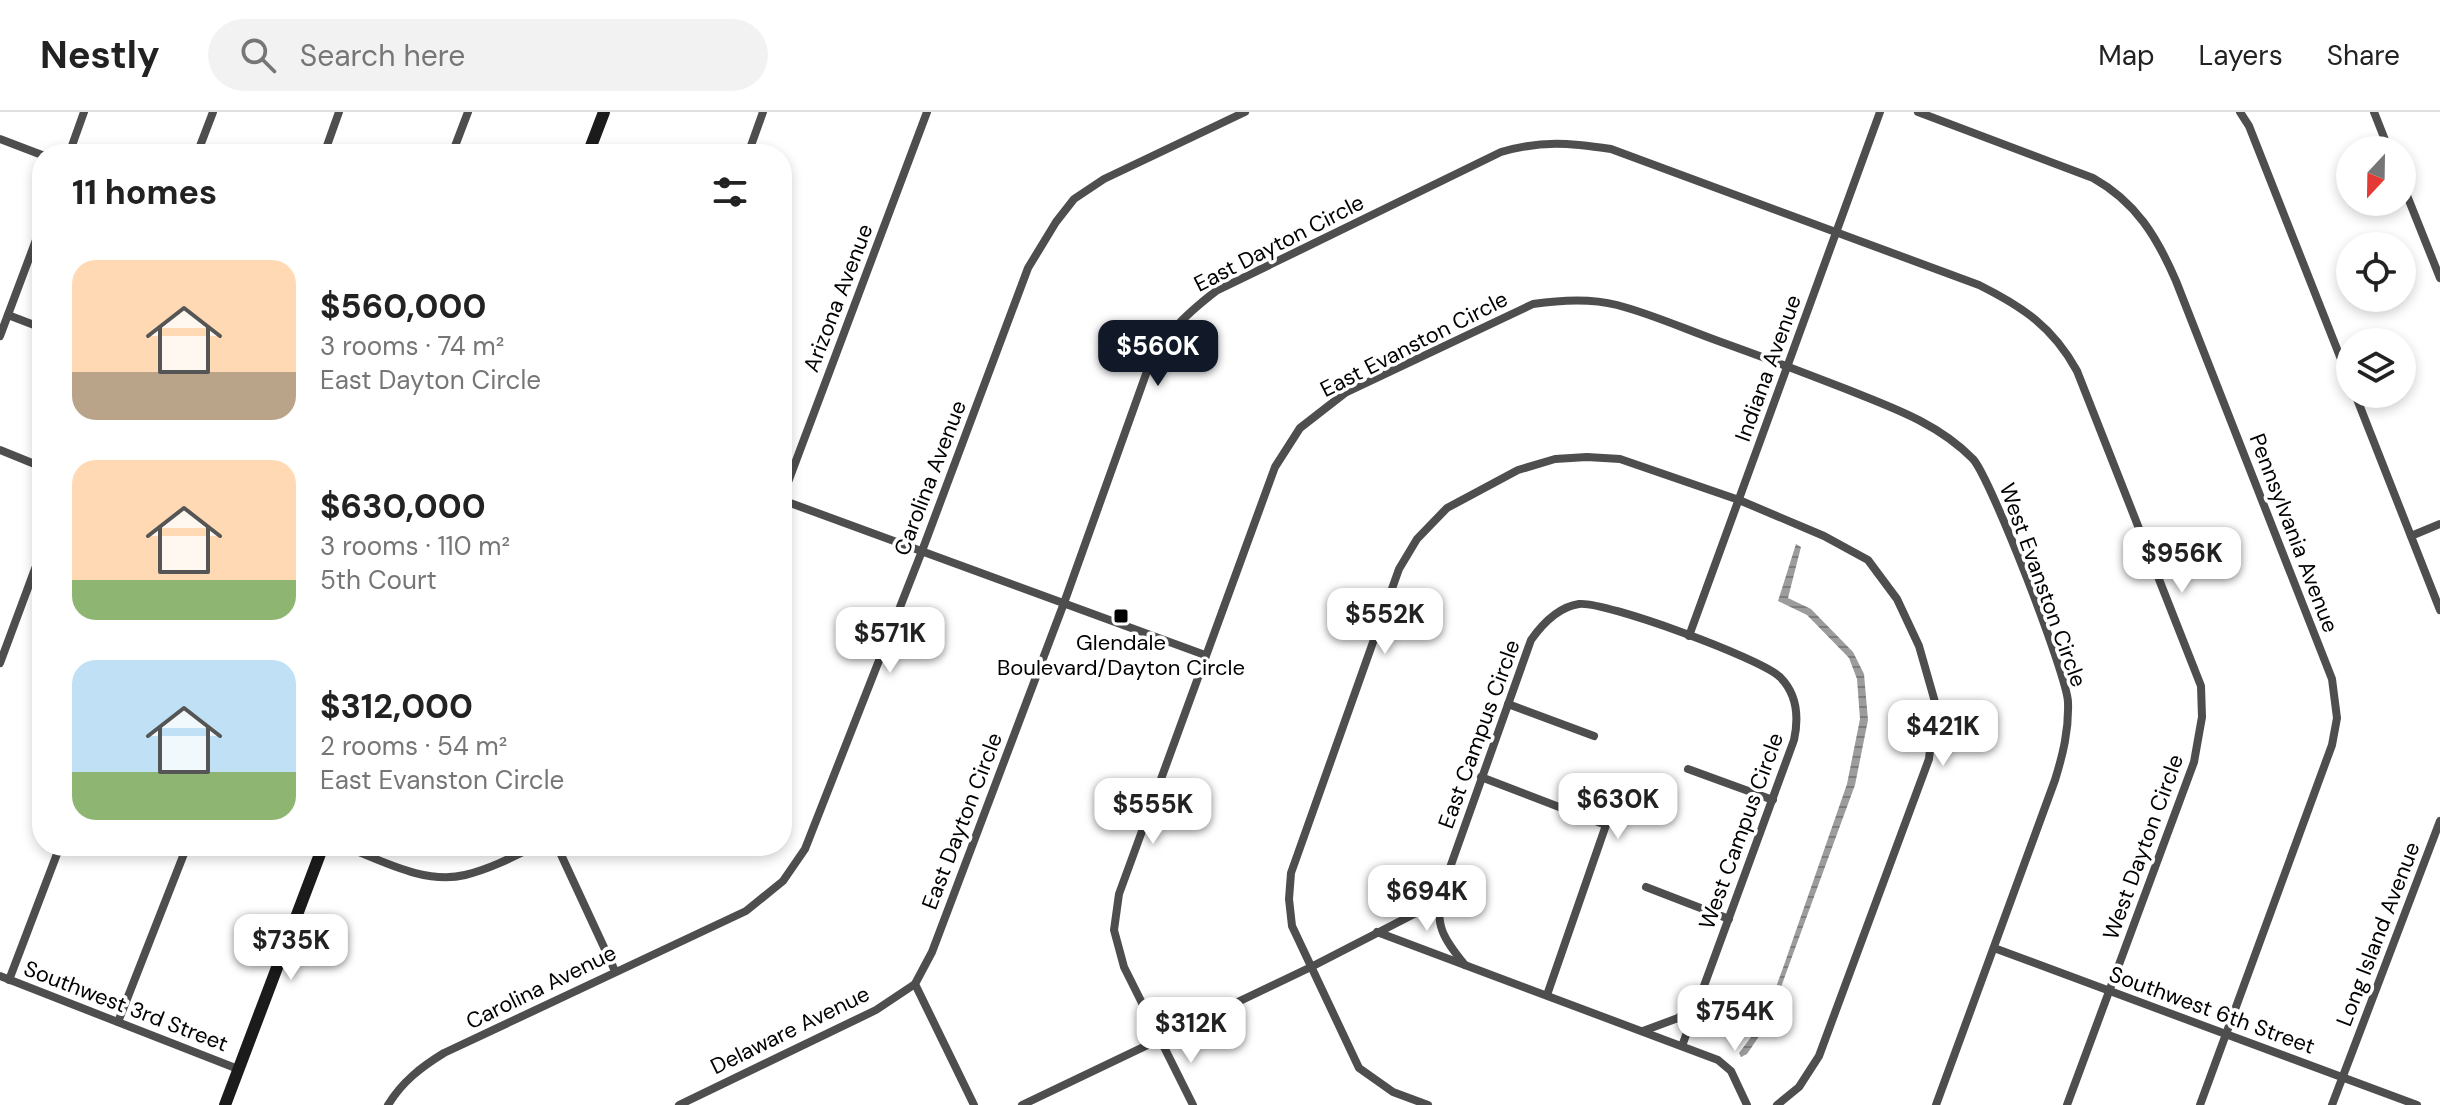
<!DOCTYPE html>
<meta charset="utf-8">
<style>
:root{--surface:#fff;--page:#f2f2f2;--text:#222;--muted:#767676;--line:#e0e0e0;--accent:#111827}
body{margin:0;font-family:"DM Sans",sans-serif;background:var(--page);color:var(--text);height:100vh;display:flex;flex-direction:column;font-size:30px;white-space:nowrap}
*{box-sizing:border-box;margin:0}
p{font-size:26px;color:var(--muted)}
.icon{flex:none;width:44px;height:44px;fill:none;stroke:currentColor;stroke-width:2;stroke-linecap:round;stroke-linejoin:round}
.map{position:relative;flex:1;overflow:hidden}
.sheet{position:absolute;left:32px;top:32px;width:760px;height:712px;display:flex;flex-direction:column;background:var(--surface);border-radius:32px;box-shadow:0 4px 12px #0003}
.sheet>*{flex:none}
.needle{width:52px;rotate:202deg}
.buttons{position:absolute;left:2336px;top:24px;display:grid;gap:16px}
.buttons a{display:grid;place-items:center;width:80px;height:80px;border-radius:50%;background:var(--surface);box-shadow:0 4px 12px #0003;font-size:40px}
.price{position:absolute;translate:-50% -68px;padding:0 18px;border-radius:16px;background:#fff;color:#222;font-size:26px;line-height:52px;filter:drop-shadow(0 2px 4px #0008)}
.price::after{content:'';position:absolute;left:50%;top:48px;width:24px;height:18px;margin-left:-12px;background:inherit;clip-path:polygon(0 0,100% 0,50% 100%)}
.price.current{background:var(--accent);color:#fff}
ul{padding:0;list-style:none}
li{display:flex;align-items:center;gap:24px;height:200px;padding:0 40px}
li span{display:grid;place-items:center;flex:none;width:224px;height:160px;border-radius:24px;color:#555}
li>.icon{margin-inline-start:auto}
span .icon{width:96px;height:96px;fill:#fffc;stroke-width:1}
li b{font-size:34px}
h2{display:flex;justify-content:space-between;align-items:center;height:96px;padding:0 40px;font-size:34px}
header{display:flex;align-items:center;gap:48px;box-sizing:border-box;height:112px;padding:0 40px;background:var(--surface);border-bottom:2px solid var(--line)}
header strong{font-size:38px}
nav{display:flex;gap:44px;margin-inline-start:auto;font-size:28px}
.search{width:560px;height:72px;background:var(--page);display:flex;align-items:center;gap:20px;box-sizing:border-box;padding:0 28px;border-radius:44px;color:var(--muted);font-size:30px}
.map>svg:first-child{display:block}
.water{fill:url(#water-rules)}
.lines{fill:none;stroke-linecap:round;stroke-linejoin:round}
.street{stroke:#4e4e4e;stroke-width:8}
.secondary{stroke:#1b1b1b;stroke-width:12}
.poi-dot{fill:#000;stroke:#fff;stroke-width:3}
.labels{text-anchor:middle;dominant-baseline:central;stroke-width:7;stroke-linejoin:round;paint-order:stroke}
.street-label{font-size:22px;fill:#000;stroke:#fff}
.poi-label{font-size:22px;fill:#000;stroke:#fff}
</style>
<header>
<strong>Nestly</strong>
<div class="search"><svg class="icon" aria-label="search" viewBox="0 0 24 24"><circle cx="10" cy="10" r="6"/><path d="M15 15l6 6"/></svg>Search here</div>
<nav><a>Map</a><a>Layers</a><a>Share</a></nav>
</header>
<div class="map">
<svg width="2440" height="993" viewBox="0 0 2440 993">
<defs>
<pattern id="water-rules" width="6" height="5" patternUnits="userSpaceOnUse" patternTransform="scale(2)"><rect width="6" height="5" fill="#9c9c9c"/><path d="M0 2.5h6" fill="none" stroke="#7d7d7d"/></pattern>
</defs>
<rect width="100%" height="100%" fill="#fff"/>
<polygon class="water" points="1796,432 1801,435 1788,486 1811,497 1853,540 1864,562 1868,608 1855,673 1789,853 1768,911 1747,942 1741,945 1739,941 1764,908 1784,853 1847,672 1860,607 1857,567 1849,546 1807,503 1778,489"/>
<g class="lines">
<g class="street">
<path d="M1918,0L2093,66C2136,90 2157,125 2176,169L2332,567L2337,606L2332,633L2200,993"/>
<polyline points="2240,0 2249,14 2350,270"/>
<polyline points="2374,0 2389,38"/>
<polyline points="0,27 42,43"/>
<polyline points="69,42 84,0"/>
<polyline points="197,42 213,0"/>
<polyline points="324,42 339,0"/>
<polyline points="452,42 468,0"/>
<polyline points="748,42 763,0"/>
<polyline points="2402,71 2440,166"/>
<polyline points="8,203 42,216"/>
<polyline points="0,224 42,112"/>
<polyline points="2355,282 2440,498"/>
<polyline points="0,338 42,355"/>
<polyline points="782,386 927,0"/>
<polyline points="782,388 1205,543"/>
<polyline points="2411,424 2440,412"/>
<polyline points="1689,524 1880,0"/>
<polyline points="0,551 42,438"/>
<polyline points="1508,592 1594,624"/>
<polyline points="1688,657 1773,688"/>
<polyline points="1481,665 1606,713 1547,883"/>
<path d="M344,734C381,748 425,773 465,763C490,757 513,745 535,734"/>
<polyline points="557,734 615,859"/>
<polyline points="1646,775 1729,807"/>
<polyline points="1377,820 1718,948 1731,959 1747,993"/>
<polyline points="1994,836 2417,993"/>
<path d="M1465,853C1443,826 1434,813 1442,778L1531,528C1543,511 1558,495 1579,492C1605,489 1760,546 1780,565C1797,582 1799,605 1794,628L1682,934"/>
<polyline points="0,864 238,957"/>
<polyline points="9,868 60,734"/>
<polyline points="118,910 187,734"/>
<polyline points="1643,919 1678,906 1697,891"/>
<path d="M388,993C402,970 421,955 444,941L746,799L783,769L805,737L922,439L1028,156L1056,110L1074,87L1104,67L1245,0"/>
<polyline points="679,993 876,898 915,872"/>
<path d="M974,993L915,872L932,840L1064,491L1146,262C1167,221 1180,207 1216,179L1501,40C1542,28 1570,31 1611,37L1979,173C2023,195 2053,215 2077,259L2201,574L2202,605L2194,650L2067,993"/>
<polyline points="1022,993 1311,855 1416,801 1440,779"/>
<path d="M1193,993L1124,855L1114,818L1119,782L1275,355L1300,316L1345,281L1533,192C1560,188 1590,186 1617,193C1652,202 1687,218 1721,230C1763,245 1805,261 1846,277C1891,295 1938,311 1973,347C1991,367 2067,563 2068,590C2069,618 2063,642 2055,668L1936,993"/>
<polyline points="1428,993 1393,980 1359,956 1292,814 1289,787 1291,761 1399,457 1417,427 1447,396 1518,358 1555,347 1587,345 1620,347 1739,388 1824,424 1868,448 1897,487 1919,534 1935,590 1929,647 1819,944 1799,975 1777,993"/>
<polyline points="2332,993 2440,709"/>
</g>
<g class="secondary">
<polyline points="588,42 604,0"/>
<polyline points="225,993 323,734"/>
</g>
</g>
<rect class="poi-dot" x="1113" y="496" width="16" height="16" rx="4"/>
<g class="labels">
<g class="street-label">
<text transform="translate(1279 131) rotate(-27)">East Dayton Circle</text>
<text transform="translate(838 186) rotate(-69)">Arizona Avenue</text>
<text transform="translate(1414 232) rotate(-27)">East Evanston Circle</text>
<text transform="translate(1768 256) rotate(-70)">Indiana Avenue</text>
<text transform="translate(930 366) rotate(-69)">Carolina Avenue</text>
<text transform="translate(2294 421) rotate(69)">Pennsylvania Avenue</text>
<text transform="translate(2043 473) rotate(70)">West Evanston Circle</text>
<text transform="translate(1479 622) rotate(-70)">East Campus Circle</text>
<text transform="translate(962 709) rotate(-69)">East Dayton Circle</text>
<text transform="translate(1741 719) rotate(-70)">West Campus Circle</text>
<text transform="translate(2143 735) rotate(-70)">West Dayton Circle</text>
<text transform="translate(2378 822) rotate(-69)">Long Island Avenue</text>
<text transform="translate(541 875) rotate(-26)">Carolina Avenue</text>
<text transform="translate(126 894) rotate(21)">Southwest 3rd Street</text>
<text transform="translate(2212 898) rotate(20)">Southwest 6th Street</text>
<text transform="translate(790 918) rotate(-26)">Delaware Avenue</text>
</g>
<g class="poi-label">
<text x="1121" y="530">Glendale<tspan x="1121" dy="25">Boulevard/Dayton Circle</tspan></text>
</g>
</g>
</svg>
<div class="buttons">
<a><svg class="needle" viewBox="-14 -14 28 28"><path d="M0-13l5 13h-10z" fill="#e53935"/><path d="M0 13l5-13h-10z" fill="#767676"/></svg></a>
<a><svg class="icon" aria-label="locate" viewBox="0 0 24 24"><circle cx="12" cy="12" r="6"/><path d="M12 2v4M12 18v4M2 12h4M18 12h4"/></svg></a>
<a><svg class="icon" aria-label="layers" viewBox="0 0 24 24"><path d="M12 4l9 5-9 5-9-5zM3 14l9 5 9-5"/></svg></a>
</div>
<b class="price current" style="left:1158px;top:276px">$560K</b>
<b class="price" style="left:2182px;top:483px">$956K</b>
<b class="price" style="left:1385px;top:544px">$552K</b>
<b class="price" style="left:890px;top:563px">$571K</b>
<b class="price" style="left:1943px;top:656px">$421K</b>
<b class="price" style="left:1618px;top:729px">$630K</b>
<b class="price" style="left:1153px;top:734px">$555K</b>
<b class="price" style="left:1427px;top:821px">$694K</b>
<b class="price" style="left:291px;top:870px">$735K</b>
<b class="price" style="left:1735px;top:941px">$754K</b>
<b class="price" style="left:1191px;top:953px">$312K</b>
<section class="sheet">
<h2>11 homes<svg class="icon" aria-label="filters" viewBox="0 0 24 24"><path d="M4 7h16M4 17h16"/><circle cx="9" cy="7" r="2"/><circle cx="15" cy="17" r="2"/></svg></h2>
<ul>
<li><span style="background:linear-gradient(#ffd9b3 70%,#b9a48a 0)"><svg class="icon" aria-label="home" viewBox="0 0 24 24"><path d="M3 11l9-7 9 7M6 9v11h12V9"/></svg></span><div><b>$560,000</b><p>3 rooms · 74 m²</p><p>East Dayton Circle</p></div></li>
<li><span style="background:linear-gradient(#ffd9b3 75%,#8fb573 0)"><svg class="icon" aria-label="home" viewBox="0 0 24 24"><path d="M3 11l9-7 9 7M6 9v11h12V9"/></svg></span><div><b>$630,000</b><p>3 rooms · 110 m²</p><p>5th Court</p></div></li>
<li><span style="background:linear-gradient(#bfe0f5 70%,#8fb573 0)"><svg class="icon" aria-label="home" viewBox="0 0 24 24"><path d="M3 11l9-7 9 7M6 9v11h12V9"/></svg></span><div><b>$312,000</b><p>2 rooms · 54 m²</p><p>East Evanston Circle</p></div></li>
</ul>
</section>
</div>
